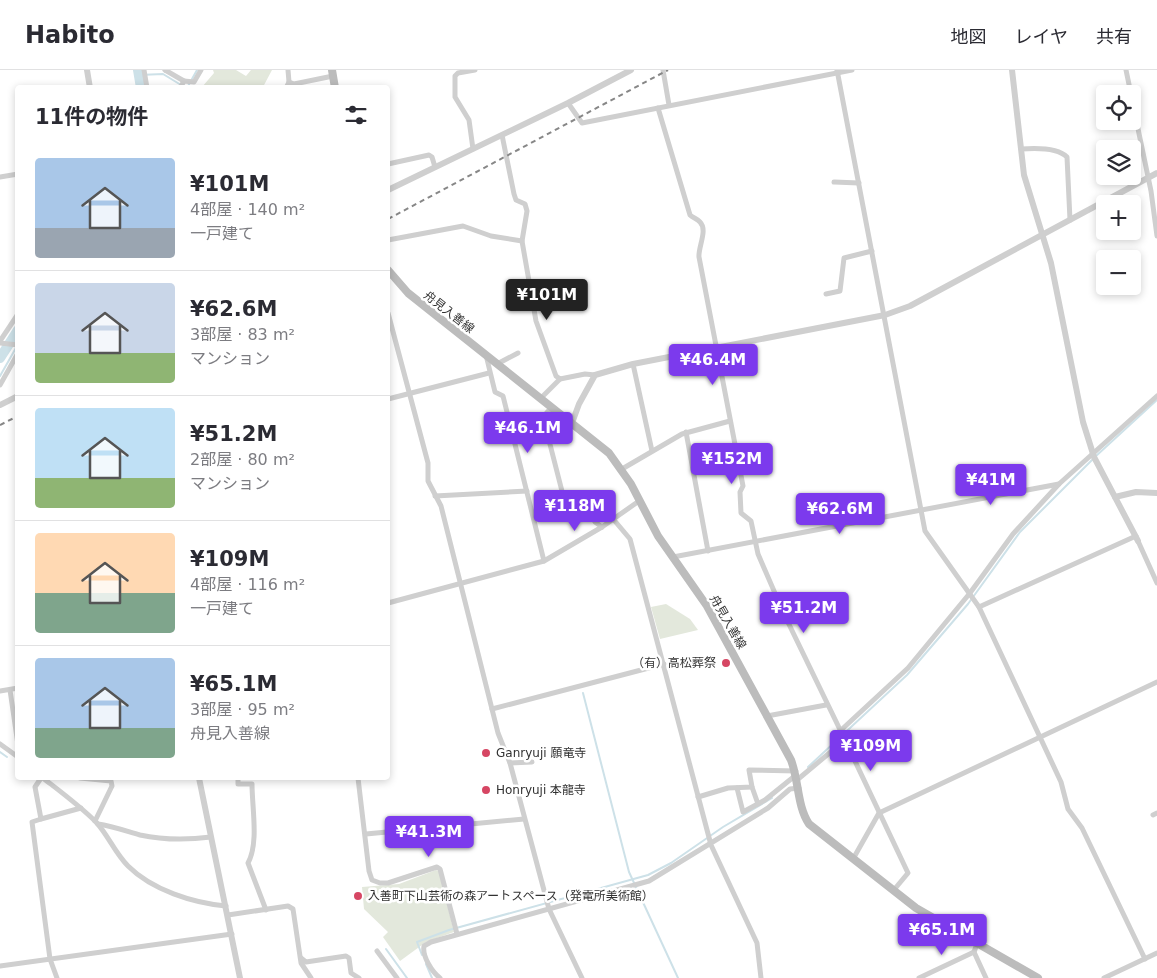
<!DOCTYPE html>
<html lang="ja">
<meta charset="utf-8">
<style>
:root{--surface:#fff;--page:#f7f7f7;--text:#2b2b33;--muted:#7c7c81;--line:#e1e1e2;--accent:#7c3aed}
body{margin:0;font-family:"DejaVu Sans","Noto Sans JP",sans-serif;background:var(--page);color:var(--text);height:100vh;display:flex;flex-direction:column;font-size:19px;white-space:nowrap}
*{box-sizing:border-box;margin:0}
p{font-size:16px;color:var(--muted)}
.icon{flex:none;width:28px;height:28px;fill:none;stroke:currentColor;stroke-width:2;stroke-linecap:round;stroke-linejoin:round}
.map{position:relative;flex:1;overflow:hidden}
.details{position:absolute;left:15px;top:15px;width:375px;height:695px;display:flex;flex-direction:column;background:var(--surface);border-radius:5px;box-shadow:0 2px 8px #0003}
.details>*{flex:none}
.tools{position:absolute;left:1096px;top:15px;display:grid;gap:10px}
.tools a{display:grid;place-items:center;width:45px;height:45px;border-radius:5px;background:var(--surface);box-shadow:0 2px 8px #0003;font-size:25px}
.price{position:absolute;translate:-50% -42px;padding:0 11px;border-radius:5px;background:var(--accent);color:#fff;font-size:16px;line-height:32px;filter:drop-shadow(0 1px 2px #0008)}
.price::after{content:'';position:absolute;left:50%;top:30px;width:15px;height:11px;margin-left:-8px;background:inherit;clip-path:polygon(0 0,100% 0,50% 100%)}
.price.active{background:#222;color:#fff}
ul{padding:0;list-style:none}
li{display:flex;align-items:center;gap:15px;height:125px;padding:0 20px}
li+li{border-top:1px solid var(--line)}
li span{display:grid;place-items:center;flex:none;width:140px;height:100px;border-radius:5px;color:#555}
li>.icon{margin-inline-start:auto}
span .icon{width:60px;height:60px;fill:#fffc;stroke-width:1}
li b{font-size:21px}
h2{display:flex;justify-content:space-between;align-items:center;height:60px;padding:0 20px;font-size:21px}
header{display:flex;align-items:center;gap:30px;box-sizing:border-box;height:70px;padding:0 25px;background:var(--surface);border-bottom:1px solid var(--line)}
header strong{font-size:24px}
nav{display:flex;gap:28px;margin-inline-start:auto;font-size:18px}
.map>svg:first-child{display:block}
.green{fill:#e3e8dc}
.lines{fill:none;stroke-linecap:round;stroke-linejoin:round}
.stream{stroke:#cde1e8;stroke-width:2}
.river{stroke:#cde1e8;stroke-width:10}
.minor{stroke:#cfcfcf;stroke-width:5}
.tertiary{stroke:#cfcfcf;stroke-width:6}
.secondary{stroke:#bcbcbc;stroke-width:8}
.rail{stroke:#878787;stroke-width:2;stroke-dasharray:5 4;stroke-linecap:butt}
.poi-dot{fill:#d64663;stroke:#fff;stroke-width:2}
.labels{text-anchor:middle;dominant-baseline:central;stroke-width:5;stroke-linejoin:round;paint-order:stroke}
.street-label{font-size:12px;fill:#323232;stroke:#fff}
.poi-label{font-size:12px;fill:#323232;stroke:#fff;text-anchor:start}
</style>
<header>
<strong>Habito</strong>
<nav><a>地図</a><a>レイヤ</a><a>共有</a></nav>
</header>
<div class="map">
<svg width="1157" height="908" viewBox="0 0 1157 908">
<rect width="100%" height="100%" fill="#fff"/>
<g class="green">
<polygon points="213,0 236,0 246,6 251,0 272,0 263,17 202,17 214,3"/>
<polygon points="666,534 690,549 698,560 660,569 651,537"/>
<polygon points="436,800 439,801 454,862 426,872 400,891 383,867 388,862 364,839 362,817 399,814"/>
</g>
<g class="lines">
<g class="stream">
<polyline points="139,5 163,4 186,18"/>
<polyline points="187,18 197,0"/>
<polyline points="0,306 17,276"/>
<polyline points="1096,386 1157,330"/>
<polyline points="583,623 629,802 678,908"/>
<polyline points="0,682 7,687"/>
<polyline points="808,697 907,605 968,534 1020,462 1093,389"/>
<polyline points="386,879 407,908"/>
<polyline points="422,885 417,872 449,860 648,805 671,793 723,757 772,728"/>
<polyline points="426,894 432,908"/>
</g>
<g class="river">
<polyline points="138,0 141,18"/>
<polyline points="0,288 18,260"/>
</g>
<g class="minor">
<polyline points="144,0 147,18"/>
<polyline points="165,0 184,11"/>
<polyline points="663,0 669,35"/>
<polyline points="837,0 925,461 979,537 1061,712 1068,739 1082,758 1145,889"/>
<polyline points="1126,0 1131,24"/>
<polyline points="289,12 294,14 333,6"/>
<polyline points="180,18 184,11 194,12 201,0"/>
<polyline points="286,18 289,12 288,0"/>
<polyline points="1132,30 1151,121 1157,166"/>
<polyline points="568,33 582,53 852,0"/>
<path d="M658,38L690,145C693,148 698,149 700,152C708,160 698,177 699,187L743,416L740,422L741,443L751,451L758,484L784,544L845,670L797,710"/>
<polyline points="502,65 514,124 516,130 525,134 527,141 522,171 536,251 556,306 560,309 585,304 595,305"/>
<polyline points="473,79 469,50 455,27 455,6 458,3 475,0"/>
<path d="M1021,79C1034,78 1057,77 1067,87L1070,150"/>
<polyline points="388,94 429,85 432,87 435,97"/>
<polyline points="0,107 18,104"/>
<polyline points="834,112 859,113"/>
<polyline points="388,170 463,156 491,166 522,171"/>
<polyline points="826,224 840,221 844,188 872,181"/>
<polyline points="388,243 428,393 428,411 441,436 498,663 510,693 549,839 582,908"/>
<polyline points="0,271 18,244"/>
<polyline points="0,273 18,275"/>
<polyline points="486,285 495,322 503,326 544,491"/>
<polyline points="497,294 518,283"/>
<polyline points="633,294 652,381"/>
<polyline points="0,315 18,283"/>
<polyline points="541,328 560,309"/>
<polyline points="388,329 489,303"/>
<polyline points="552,337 543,347 564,429 587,436 595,452 602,457"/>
<polyline points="686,362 708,481"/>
<polyline points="622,399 682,364 730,351"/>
<polyline points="435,426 527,421"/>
<polyline points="614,450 630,469 711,775 757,873 761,908"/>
<polyline points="1138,471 1157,513"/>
<polyline points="673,487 1059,414"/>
<polyline points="388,533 544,491 602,457 639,431"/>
<polyline points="979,537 1136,466"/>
<polyline points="10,620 18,675"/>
<polyline points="0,621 18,618"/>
<polyline points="492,639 664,594"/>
<polyline points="767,646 826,635"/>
<polyline points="839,662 908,598 970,523 1013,464 1059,414 1157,326"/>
<polyline points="845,670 908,803 893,821"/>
<polyline points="0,674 18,687"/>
<polyline points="510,693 532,692"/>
<polyline points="41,708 35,717 41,749 32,752 50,889 57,908"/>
<path d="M43,708C61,722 80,736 96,752C108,765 115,783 128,796C152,820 193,833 226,836"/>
<polyline points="80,708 111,711 112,716 95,751"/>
<path d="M238,708V714H252C252,738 259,773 248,793L266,840"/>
<polyline points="358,708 369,801 372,810 380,813 388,813 437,797 440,799 457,864"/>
<polyline points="752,717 758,734"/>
<polyline points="737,718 743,742 765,730 796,705"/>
<polyline points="698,727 728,718 752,717 749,700 796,701"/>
<polyline points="1153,745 1157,743"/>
<polyline points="41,749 81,738"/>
<path d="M98,754C112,756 126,761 140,765C163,770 188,770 211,767"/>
<polyline points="366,764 524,749"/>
<polyline points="853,789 879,743 1157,612"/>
<polyline points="228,845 288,836 293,839 301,893 311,908"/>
<polyline points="377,881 397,908"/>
<polyline points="974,882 986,908"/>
<polyline points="301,888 306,892 346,886 349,888 351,903 359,908"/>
<polyline points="0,896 232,864"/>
<path d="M440,908C432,902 422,886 424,876L431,872L649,811L768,738L790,719L799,718"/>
<polyline points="919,908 974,882 977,874"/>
<polyline points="1104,908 1157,883"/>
</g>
<g class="tertiary">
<polyline points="87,0 90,18"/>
<polyline points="1012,0 1024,105 1051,193 1083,352 1094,387 1138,471"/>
<polyline points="388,120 568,33 631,0"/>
<polyline points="0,335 18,326"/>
<polyline points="572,353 579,334 595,305 633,294 885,245 910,236 1157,103"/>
<polyline points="1115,427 1136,422 1157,423"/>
<polyline points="199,708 240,908"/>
</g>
<g class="secondary">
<polyline points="332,0 335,18"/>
<path d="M388,200L408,223L609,383L631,414L658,466L707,536L791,690C799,711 797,736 809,754L916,838L1038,908"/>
</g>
<g class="rail">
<polyline points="388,149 668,0"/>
<polyline points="0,355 18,346"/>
</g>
</g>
<g class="poi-dot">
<circle cx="726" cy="593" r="5"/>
<circle cx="486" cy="683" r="5"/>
<circle cx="486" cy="720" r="5"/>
<circle cx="358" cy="826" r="5"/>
</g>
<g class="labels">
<g class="street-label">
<text transform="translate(449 242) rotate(38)">舟見入善線</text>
<text transform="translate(728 552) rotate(60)">舟見入善線</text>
</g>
<g class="poi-label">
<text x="716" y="593" text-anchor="end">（有）高松葬祭</text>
<text x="496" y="683">Ganryuji 願竜寺</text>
<text x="496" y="720">Honryuji 本龍寺</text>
<text x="368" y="826">入善町下山芸術の森アートスペース（発電所美術館）</text>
</g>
</g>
</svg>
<div class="tools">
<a><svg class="icon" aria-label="locate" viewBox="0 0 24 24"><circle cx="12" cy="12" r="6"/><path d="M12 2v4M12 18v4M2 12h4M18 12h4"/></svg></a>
<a><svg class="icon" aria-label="layers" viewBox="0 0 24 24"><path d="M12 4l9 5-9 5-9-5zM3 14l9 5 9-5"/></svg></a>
<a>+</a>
<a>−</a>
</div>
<b class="price active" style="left:547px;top:251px">¥101M</b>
<b class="price" style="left:713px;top:316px">¥46.4M</b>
<b class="price" style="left:528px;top:384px">¥46.1M</b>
<b class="price" style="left:732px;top:415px">¥152M</b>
<b class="price" style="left:991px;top:436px">¥41M</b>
<b class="price" style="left:575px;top:462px">¥118M</b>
<b class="price" style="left:840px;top:465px">¥62.6M</b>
<b class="price" style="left:804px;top:564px">¥51.2M</b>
<b class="price" style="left:871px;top:702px">¥109M</b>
<b class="price" style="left:429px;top:788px">¥41.3M</b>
<b class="price" style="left:942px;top:886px">¥65.1M</b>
<section class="details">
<h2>11件の物件<svg class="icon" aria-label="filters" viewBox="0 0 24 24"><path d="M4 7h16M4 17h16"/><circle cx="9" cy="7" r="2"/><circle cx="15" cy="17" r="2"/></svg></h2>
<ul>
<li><span style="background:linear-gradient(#a9c7e8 70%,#9aa5b1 0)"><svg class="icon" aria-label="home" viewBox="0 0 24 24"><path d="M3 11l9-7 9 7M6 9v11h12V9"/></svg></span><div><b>¥101M</b><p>4部屋 · 140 m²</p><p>一戸建て</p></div></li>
<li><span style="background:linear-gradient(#c9d6e8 70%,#8fb573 0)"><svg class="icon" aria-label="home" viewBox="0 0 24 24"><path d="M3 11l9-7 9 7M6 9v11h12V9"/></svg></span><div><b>¥62.6M</b><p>3部屋 · 83 m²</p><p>マンション</p></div></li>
<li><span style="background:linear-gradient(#bfe0f5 70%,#8fb573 0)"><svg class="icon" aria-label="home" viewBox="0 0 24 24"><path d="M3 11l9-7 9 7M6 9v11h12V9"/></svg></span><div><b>¥51.2M</b><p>2部屋 · 80 m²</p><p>マンション</p></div></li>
<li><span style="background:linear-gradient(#ffd9b3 60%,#7fa58c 0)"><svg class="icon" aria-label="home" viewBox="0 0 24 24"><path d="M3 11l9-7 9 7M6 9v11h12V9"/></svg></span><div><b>¥109M</b><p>4部屋 · 116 m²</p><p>一戸建て</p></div></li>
<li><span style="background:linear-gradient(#a9c7e8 70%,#7fa58c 0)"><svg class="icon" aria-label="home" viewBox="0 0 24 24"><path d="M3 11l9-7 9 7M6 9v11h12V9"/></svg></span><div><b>¥65.1M</b><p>3部屋 · 95 m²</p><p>舟見入善線</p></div></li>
</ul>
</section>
</div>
